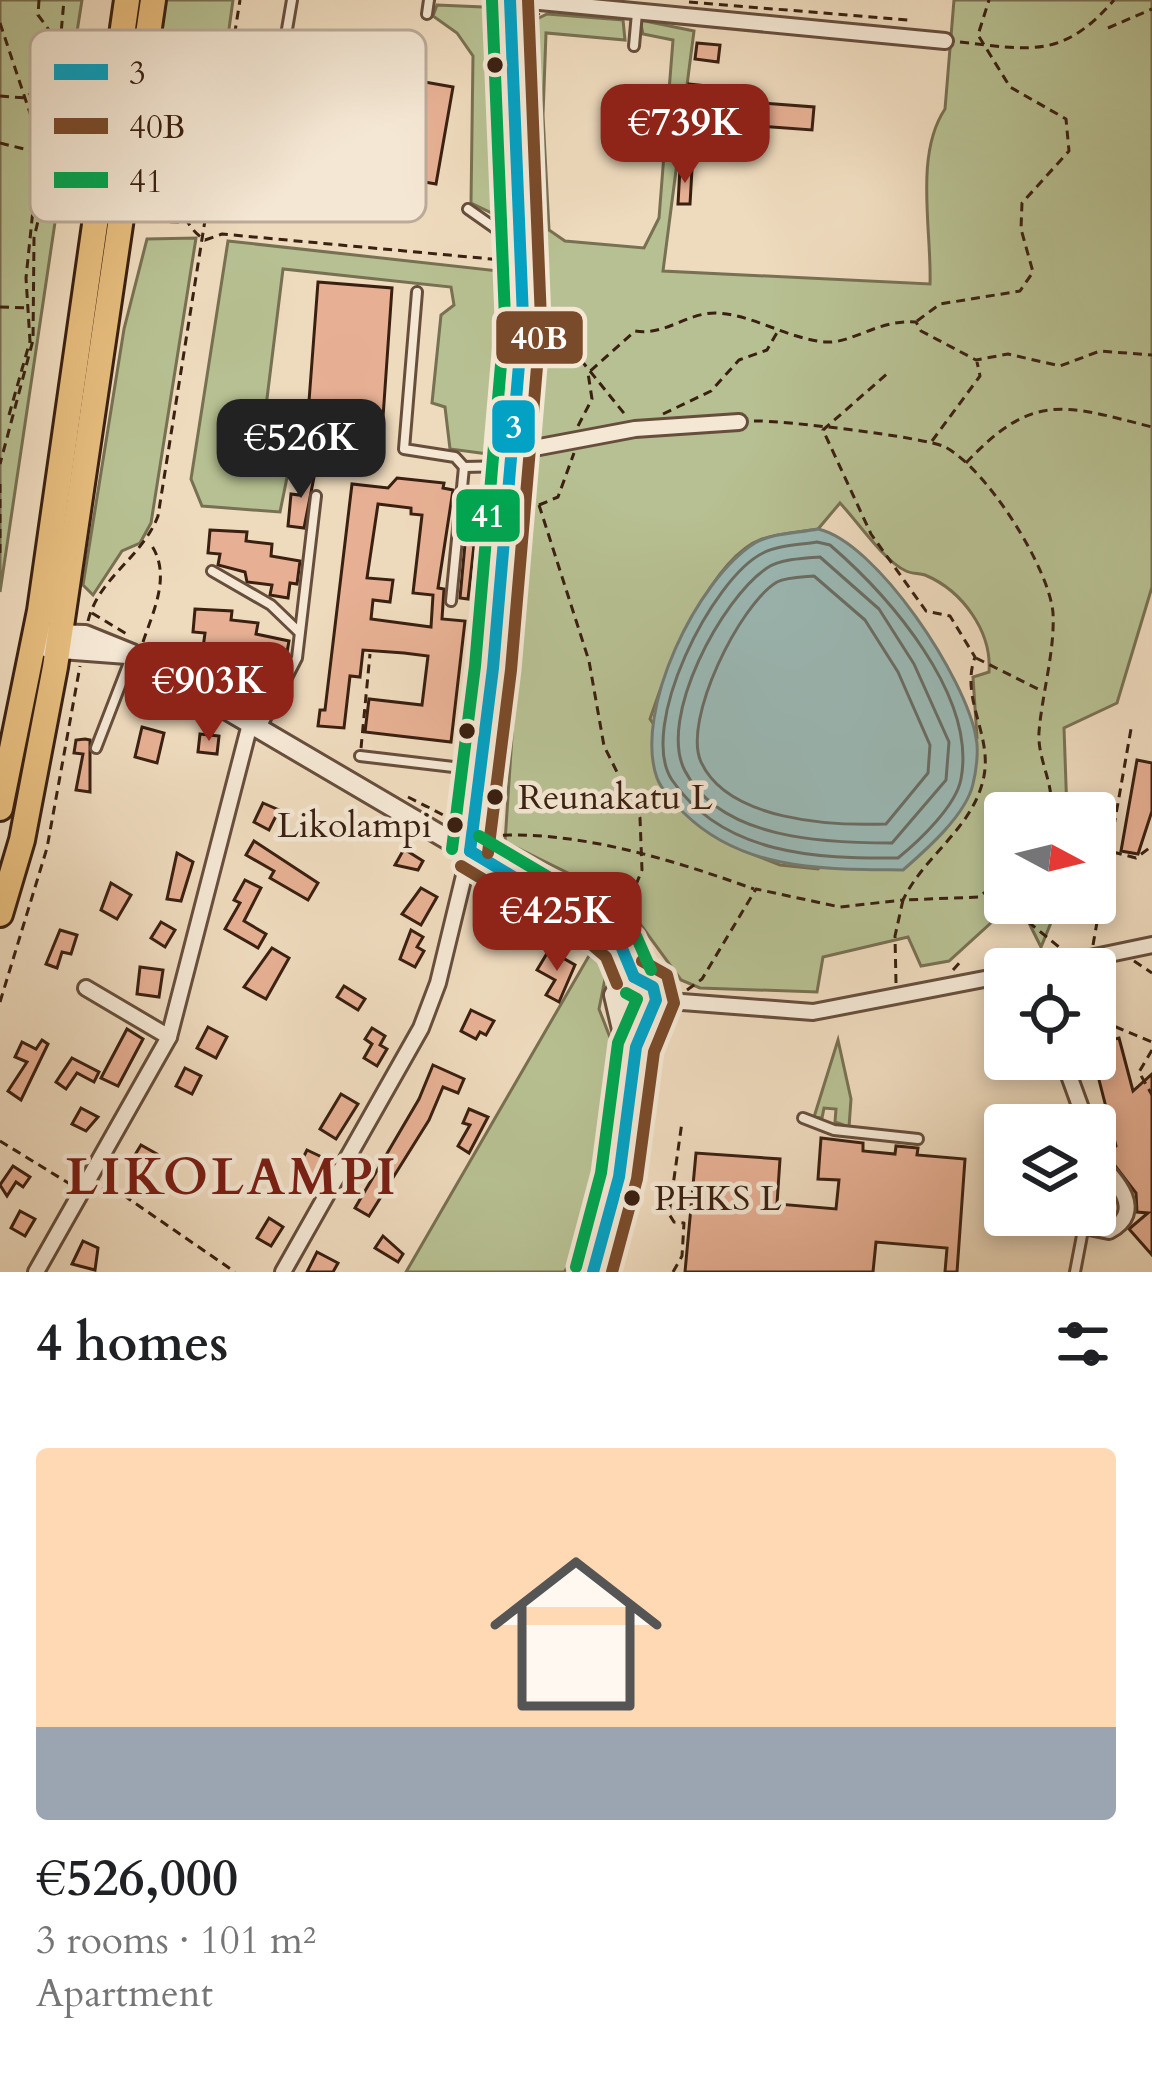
<!DOCTYPE html>
<meta charset="utf-8">
<style>
:root{--surface:#fff;--page:#f2f2f2;--text:#202124;--muted:#757577;--line:#e0e0e0;--accent:#8f2418}
body{margin:0;font-family:Cardo,serif;background:var(--page);color:var(--text);height:100vh;display:flex;flex-direction:column;font-size:45px;white-space:nowrap}
*{box-sizing:border-box;margin:0}
p{font-size:39px;color:var(--muted)}
.icon{flex:none;width:66px;height:66px;fill:none;stroke:currentColor;stroke-width:2;stroke-linecap:round;stroke-linejoin:round}
.map{position:relative;height:1272px;overflow:hidden}
.side{display:flex;flex-direction:column;background:var(--surface);flex:1}
.side>*{flex:none}
.needle{width:78px;rotate:97deg}
.fabs{position:absolute;left:984px;top:792px;display:grid;gap:24px}
.fabs a{display:grid;place-items:center;width:132px;height:132px;border-radius:12px;background:var(--surface);box-shadow:0 6px 18px #0003;font-size:60px}
.price{position:absolute;translate:-50% -102px;padding:0 27px;border-radius:24px;background:var(--accent);color:#fff;font-size:39px;line-height:78px;filter:drop-shadow(0 3px 6px #0008)}
.price::after{content:'';position:absolute;left:50%;top:72px;width:36px;height:27px;margin-left:-18px;background:inherit;clip-path:polygon(0 0,100% 0,50% 100%)}
.price.on{background:#222;color:#fff}
ul{padding:0;list-style:none}
li{display:grid;align-content:center;gap:24px;height:636px;padding:0 36px}
li+li{border-top:3px solid var(--line)}
li span{display:grid;place-items:center;height:372px;border-radius:12px;color:#555}
li>.icon{margin-inline-start:auto}
span .icon{width:216px;height:216px;fill:#fffc;stroke-width:1}
li b{font-size:51px}
h2{display:flex;justify-content:space-between;align-items:center;height:144px;padding:0 36px;font-size:51px}
.map>svg:first-child{display:block}
.green{fill:#b7c092;stroke:#787052;stroke-width:3;fill-rule:evenodd}
.water{fill:#9bbab7;stroke:#747c75;stroke-width:3}
.lines{fill:none;stroke-linecap:round;stroke-linejoin:round}
.shore{stroke:#6a6d64;stroke-width:3}
.building{fill:#e7b094;stroke:#3a2011;stroke-width:3;fill-rule:evenodd}
.service-casing{stroke:#674e3c;stroke-width:14}
.minor-casing{stroke:#674e3c;stroke-width:20}
.tertiary-casing{stroke:#674e3c;stroke-width:24}
.primary-casing{stroke:#3a2011;stroke-width:30}
.path{stroke:#3a2011;stroke-width:3;stroke-dasharray:9 6;stroke-linecap:butt}
.service{stroke:#f4e7d4;stroke-width:8}
.minor{stroke:#f4e7d4;stroke-width:14}
.tertiary{stroke:#f4e7d4;stroke-width:18}
.primary{stroke:#e7bd7e;stroke-width:24}
.bus-1-casing{stroke:#f4e7d4;stroke-width:21}
.bus-2-casing{stroke:#f4e7d4;stroke-width:21}
.bus-3-casing{stroke:#f4e7d4;stroke-width:21}
.bus-1{stroke:#03a2c5;stroke-width:12}
.bus-2{stroke:#7a4b2a;stroke-width:12}
.bus-3{stroke:#00a651;stroke-width:12}
.bus-dot{fill:#3a2011;stroke:#f4e7d4;stroke-width:4.5}
.labels{text-anchor:middle;dominant-baseline:central;stroke-width:9;stroke-linejoin:round;paint-order:stroke}
.bus-label{font-size:36px;fill:#3a2011;stroke:#f4e7d4;text-anchor:start}
.district-label{font-size:51px;font-weight:bold;letter-spacing:3px;fill:#7a1f14;stroke:#f4e7d4}
.key{fill:#f4e7d4;stroke:#bcab9a;stroke-width:3}
.key-label{font-size:33px;fill:#3a2011}
.line-badge{stroke:#f4e7d4;stroke-width:4.5}
.badge-label{font-size:33px;text-anchor:middle;font-weight:bold;fill:#fff}
</style>
<div class="map">
<svg width="1152" height="1272" viewBox="0 0 1152 1272">
<rect width="100%" height="100%" fill="#eedabd"/>
<filter id="stains"><feTurbulence type="fractalNoise" baseFrequency=".00167" numOctaves="4"/><feColorMatrix values="0 0 0 0 .2 0 0 0 0 .09 0 0 0 0 .02 0 0 0 .5 -.17"/></filter>
<radialGradient id="worn" r=".72"><stop offset=".6" stop-color="#630" stop-opacity="0"/><stop offset="1" stop-color="#630" stop-opacity=".3"/></radialGradient>
<g class="green">
<polygon points="0,0 82,0 57,159 61,182 0,592"/>
<polygon points="165,0 233,0 203,218 185,211 179,191 144,161"/>
<path d="M954,0H1152V587L1117,703L1064,728L1067,813H1005V903H1059L1041,947L1028,921L992,922L949,961L921,966L908,937L823,957L817,992L700,988L681,980L638,921L568,873L505,842L543,266L528,267L523,26L547,14L623,20L625,40L546,33L543,115L549,230L565,241L644,248L659,218L673,40L643,34L640,20L694,31L663,271L930,284C932,232 914,155 945,109ZM840,503C858,522 883,560 906,571C912,574 919,573 925,575C963,591 992,632 989,672L973,677L977,738L818,869L780,865L742,850L650,719C666,670 710,558 762,539C779,533 801,532 818,529Z"/>
<polygon points="437,5 483,7 490,29 500,217 471,203 473,56 457,33 433,16"/>
<polygon points="196,238 151,523 140,543 122,551 93,595 83,585 124,329 147,239"/>
<polygon points="228,241 499,271 488,454 450,449 445,407 432,403 441,315 454,305 451,287 283,269 261,447 292,453 280,512 202,506 191,479"/>
<polygon points="597,942 609,959 599,1009 618,1058 613,1127 581,1248 564,1272 406,1272"/>
<polygon points="838,1040 851,1099 849,1127 835,1122 836,1109 824,1108 822,1118 814,1117"/>
</g>
<path class="water" d="M818,529C877,542 967,680 976,738C979,750 976,772 973,784C966,815 926,850 903,870C827,869 745,872 685,814C676,806 661,789 657,778C633,711 697,579 755,543C772,533 799,533 818,529Z"/>
<g class="lines">
<g class="shore">
<path d="M817,542L830,545C888,595 977,695 961,779C956,806 919,841 898,858C817,859 723,855 672,780C637,727 712,578 763,553C778,545 800,545 817,542Z"/>
<path d="M820,557L879,609L914,664L949,742L946,780L892,843C826,843 721,840 685,771C657,718 722,598 767,568C780,559 805,558 820,557Z"/>
<path d="M814,576L865,620L898,672L930,745L928,773L886,824C832,826 728,821 701,762C682,720 740,604 777,582C787,577 804,577 814,576Z"/>
</g>
</g>
<g class="building">
<polygon points="378,34 404,39 402,78 453,87 436,184 338,167 353,76 370,78"/>
<polygon points="697,43 720,45 718,62 695,59"/>
<polygon points="689,84 708,86 707,99 814,107 812,130 719,123 718,141 706,140 704,160 683,158"/>
<polygon points="680,168 692,169 690,204 678,204"/>
<polygon points="318,282 392,288 381,446 306,441"/>
<polygon points="302,470 315,472 304,528 288,526 291,494 299,495"/>
<path d="M397,478L444,483L443,488L453,490L438,588L444,589L442,619L465,621L451,742L365,732L369,699L422,705L428,656L404,653L363,650L360,677L350,676L344,728L318,726L320,710H325L352,484L388,488ZM378,504L411,508V514L422,515L413,593L433,595L431,627L371,619L373,600L390,602L393,580L367,578Z"/>
<polygon points="210,530 247,532 246,541 272,544 271,556 300,561 297,584 290,583 288,598 270,595 272,585 247,582 245,572 218,565 220,554 208,553"/>
<polygon points="465,544 474,545 468,599 460,598"/>
<polygon points="195,609 232,611 231,620 258,623 256,634 289,641 285,663 229,660 230,651 203,648 205,633 193,632"/>
<polygon points="142,727 164,733 157,763 135,757"/>
<polygon points="200,734 219,736 217,754 198,752"/>
<polygon points="85,739 90,740 90,792 76,790 83,754 74,753 76,740"/>
<polygon points="1137,760 1152,763 1152,811 1138,854 1121,851"/>
<polygon points="263,803 279,810 269,830 254,822"/>
<polygon points="254,841 318,883 308,900 270,878 274,871 246,855"/>
<polygon points="404,849 423,861 418,870 395,865"/>
<polygon points="177,853 193,862 181,901 167,899"/>
<polygon points="245,880 261,888 244,921 266,934 258,948 225,929 240,903 234,900"/>
<polygon points="111,883 131,895 117,919 101,910"/>
<polygon points="421,888 437,897 421,925 402,914"/>
<polygon points="497,905 523,921 512,939 487,923"/>
<polygon points="161,922 175,930 165,947 151,938"/>
<polygon points="60,930 77,935 71,954 62,952 57,968 46,964"/>
<polygon points="411,930 423,937 417,947 424,951 415,967 400,959"/>
<polygon points="272,948 289,958 266,999 244,987"/>
<polygon points="549,950 575,965 559,1002 546,995 555,980 537,970"/>
<polygon points="140,967 163,970 159,997 137,994"/>
<polygon points="344,986 365,999 358,1010 337,997"/>
<polygon points="471,1010 494,1021 486,1035 480,1032 476,1039 461,1031"/>
<polygon points="208,1027 227,1037 216,1058 197,1048"/>
<polygon points="372,1028 385,1036 380,1045 387,1049 377,1066 364,1058 372,1044 365,1039"/>
<polygon points="127,1029 143,1039 118,1086 101,1078"/>
<polygon points="1119,1038 1133,1091 1152,1074 1152,1255 1129,1229 1148,1213 1137,1212 1136,1193 1106,1154 1116,1146 1098,1076 1104,1063 1099,1043"/>
<polygon points="42,1040 48,1044 21,1100 8,1091 27,1062 15,1057 22,1042 36,1049"/>
<polygon points="72,1058 99,1072 94,1082 77,1073 66,1089 56,1082"/>
<polygon points="433,1065 464,1079 458,1093 443,1087 429,1120 369,1216 355,1208 419,1099"/>
<polygon points="185,1068 201,1076 192,1094 176,1086"/>
<polygon points="341,1094 358,1104 336,1139 320,1129"/>
<polygon points="81,1108 98,1117 86,1131 72,1124"/>
<polygon points="469,1109 488,1117 469,1153 458,1146 470,1125 463,1123"/>
<polygon points="821,1138 863,1143 863,1151 895,1154 896,1146 918,1148 917,1155 965,1159 957,1272 945,1272 947,1248 876,1242 873,1272 685,1272 696,1153 780,1159 777,1204 836,1209 839,1180 818,1179"/>
<polygon points="141,1145 157,1154 146,1173 130,1163"/>
<polygon points="307,1150 326,1159 310,1180 296,1172"/>
<polygon points="13,1166 30,1177 23,1187 16,1182 7,1196 0,1185"/>
<polygon points="20,1211 35,1219 25,1236 11,1228"/>
<polygon points="269,1218 283,1227 271,1246 257,1238"/>
<polygon points="383,1236 403,1254 398,1262 375,1248"/>
<polygon points="83,1241 98,1248 95,1270 72,1264"/>
<polygon points="317,1252 338,1263 333,1272 307,1272"/>
</g>
<g class="lines">
<g class="service-casing">
<g id="service">
<polyline points="427,14 429,0"/>
<polyline points="634,46 637,13"/>
<polyline points="273,111 292,0"/>
<polyline points="468,209 495,228 515,231"/>
<polyline points="417,292 404,449 455,457 464,467 510,466"/>
<polyline points="212,571 271,605 298,631"/>
<polyline points="451,601 464,467"/>
<polyline points="261,728 297,658 316,496"/>
<polyline points="96,748 132,655"/>
<polyline points="360,756 479,770"/>
<polyline points="803,1118 834,1130 918,1139"/>
<polyline points="1075,1272 1084,1225"/>
</g>
</g>
<g class="minor-casing">
<g id="minor">
<polyline points="519,0 945,41"/>
<polyline points="513,452 635,429 739,422"/>
<polyline points="1037,969 1152,945"/>
<polyline points="86,988 169,1037"/>
<polyline points="656,1000 813,1012 1005,975"/>
<polyline points="1063,1059 1087,1125"/>
<path d="M1085,1215L1089,1227L1109,1231C1147,1211 1115,1179 1095,1158"/>
<polyline points="36,1272 169,1037 250,724"/>
<polyline points="283,1272 421,1028 438,983 470,851"/>
</g>
</g>
<g class="tertiary-casing">
<g id="tertiary">
<polyline points="51,634 85,635 132,654 602,930 621,946 634,977"/>
<polyline points="48,648 127,654"/>
<polyline points="470,851 493,668 523,318 510,0"/>
<polyline points="628,1055 614,995 621,983 634,977"/>
<polyline points="593,1272 619,1177 636,1047 656,1000 653,987 634,977"/>
</g>
</g>
<g class="primary-casing">
<g id="primary">
<polyline points="0,808 40,611 127,0"/>
<polyline points="0,914 22,840 55,667 153,0"/>
</g>
</g>
<g class="path">
<polyline points="39,0 38,15 60,45"/>
<polyline points="489,0 495,27"/>
<polyline points="689,2 908,20"/>
<polyline points="0,23 36,131 48,149 48,178 34,238 33,340 0,464"/>
<polyline points="1108,28 1152,9"/>
<polyline points="528,31 539,13"/>
<path d="M960,42C1031,50 1063,59 1114,0"/>
<polyline points="0,96 26,98 43,80 60,45 64,0"/>
<polyline points="0,143 32,151 48,149 86,164"/>
<polyline points="57,154 64,135 51,116 49,101 57,55"/>
<path d="M147,174C183,186 176,222 205,240L222,234L502,260"/>
<polyline points="140,221 184,222"/>
<polyline points="0,307 28,308"/>
<polyline points="917,321 940,304 1020,291 1033,272 1021,229 1022,203 1069,151 1066,119 1010,87 978,35 989,0"/>
<polyline points="535,323 560,334 627,417"/>
<polyline points="663,414 711,391 739,360 767,350 778,331"/>
<polyline points="9,415 30,341 26,278 35,190 67,159 81,102 98,91"/>
<path d="M754,421C780,420 925,437 945,447C986,468 1049,567 1053,613C1055,651 1042,694 1039,732C1037,760 1056,786 1050,813"/>
<path d="M578,426L592,399L588,373L635,331C666,336 687,312 717,313C754,315 788,339 826,342C851,344 879,319 916,322L921,331L976,360L1008,354L1060,366L1100,351L1152,355"/>
<polyline points="932,441 980,376 977,362"/>
<polyline points="494,459 504,264"/>
<path d="M966,463C1033,391 1065,405 1152,427"/>
<polyline points="0,484 0,553"/>
<polyline points="526,497 539,505 589,661 604,746 640,818 642,870 622,919"/>
<polyline points="539,505 558,497 574,453"/>
<polyline points="92,613 130,636"/>
<path d="M88,621C99,577 142,558 158,516L240,0"/>
<path d="M143,642C154,609 172,574 150,543"/>
<polyline points="976,658 1042,691"/>
<polyline points="361,748 370,654"/>
<polyline points="463,757 493,474"/>
<polyline points="408,797 453,820"/>
<polyline points="456,821 460,778"/>
<path d="M488,836C575,829 673,860 754,889"/>
<polyline points="488,838 565,878 636,930 679,990"/>
<polyline points="1113,852 1136,858 1152,846"/>
<polyline points="1002,881 1005,901"/>
<polyline points="1005,903 1064,951"/>
<polyline points="1093,945 1131,729"/>
<polyline points="1134,961 1152,973"/>
<polyline points="953,970 963,959"/>
<polyline points="896,983 895,936 903,900 979,897 1005,876"/>
<path d="M687,990L702,979L756,889L840,907L903,900C925,854 974,828 984,776C992,734 960,698 975,657L950,616L926,611L871,534L823,430L888,373"/>
<polyline points="0,1002 47,848 80,666"/>
<polyline points="1100,1027 1116,1027 1152,1042"/>
<polyline points="1152,1050 1139,1072 1152,1095"/>
<polyline points="0,1141 70,1184"/>
<polyline points="96,1190 113,1188 235,1272"/>
<polyline points="618,1272 642,1174 650,1073"/>
<polyline points="673,1272 682,1256 684,1223 674,1222 669,1214 682,1122"/>
</g>
<use href="#service" class="service"/>
<use href="#minor" class="minor"/>
<use href="#tertiary" class="tertiary"/>
<use href="#primary" class="primary"/>
<g class="bus-1-casing">
<g id="bus-1">
<polyline points="470,851 493,668 523,318 510,0"/>
<polyline points="470,851 602,930 621,946 634,977"/>
<polyline points="593,1272 619,1177 636,1047 656,1000 653,987 634,977"/>
</g>
</g>
<g class="bus-2-casing">
<g id="bus-2">
<polyline points="488,853 511,670 541,320 528,0"/>
<polyline points="461,866 592,945 606,957 617,984"/>
<polyline points="612,1272 637,1179 654,1052 674,1003 667,975 642,961"/>
</g>
</g>
<g class="bus-3-casing">
<g id="bus-3">
<polyline points="479,836 614,916 636,936 651,970"/>
<polyline points="452,849 475,666 505,318 492,1"/>
<polyline points="576,1267 601,1173 618,1043 637,999 626,993"/>
</g>
</g>
<use href="#bus-1" class="bus-1"/>
<use href="#bus-2" class="bus-2"/>
<use href="#bus-3" class="bus-3"/>
</g>
<g class="bus-dot">
<circle cx="495" cy="65" r="10"/>
<circle cx="467" cy="731" r="10"/>
<circle cx="495" cy="797" r="10"/>
<circle cx="455" cy="825" r="10"/>
<circle cx="632" cy="1198" r="10"/>
</g>
<g class="labels">
<g class="bus-label">
<text x="518" y="797">Reunakatu L</text>
<text x="432" y="825" text-anchor="end">Likolampi</text>
<text x="654" y="1198">PHKS L</text>
</g>
<g class="district-label">
<text x="232" y="1178">LIKOLAMPI</text>
</g>
</g>
<rect x="30" y="30" width="396" height="192" rx="18" class="key"/>
<rect x="54" y="64" width="54" height="16" fill="#03a2c5"/>
<rect x="54" y="118" width="54" height="16" fill="#7a4b2a"/>
<rect x="54" y="172" width="54" height="16" fill="#00a651"/>
<g class="key-label">
<text x="129" y="84">3</text>
<text x="129" y="138">40B</text>
<text x="129" y="192">41</text>
</g>
<g class="line-badge">
<rect x="494" y="309" width="91" height="57" rx="12" fill="#7a4b2a"/>
<rect x="490" y="398" width="47" height="57" rx="12" fill="#03a2c5"/>
<rect x="454" y="487" width="68" height="57" rx="12" fill="#00a651"/>
</g>
<g class="badge-label">
<text x="539" y="349">40B</text>
<text x="514" y="438">3</text>
<text x="488" y="527">41</text>
</g>
<rect width="100%" height="100%" filter="url(#stains)"/>
<rect width="100%" height="100%" fill="url(#worn)"/>
</svg>
<div class="fabs">
<a><svg class="needle" viewBox="-14 -14 28 28"><path d="M0-13l5 13h-10z" fill="#e53935"/><path d="M0 13l5-13h-10z" fill="#757577"/></svg></a>
<a><svg class="icon" aria-label="locate" viewBox="0 0 24 24"><circle cx="12" cy="12" r="6"/><path d="M12 2v4M12 18v4M2 12h4M18 12h4"/></svg></a>
<a><svg class="icon" aria-label="layers" viewBox="0 0 24 24"><path d="M12 4l9 5-9 5-9-5zM3 14l9 5 9-5"/></svg></a>
</div>
<b class="price" style="left:685px;top:186px">€739K</b>
<b class="price on" style="left:301px;top:501px">€526K</b>
<b class="price" style="left:209px;top:744px">€903K</b>
<b class="price" style="left:557px;top:974px">€425K</b>
</div>
<section class="side">
<h2>4 homes<svg class="icon" aria-label="filters" viewBox="0 0 24 24"><path d="M4 7h16M4 17h16"/><circle cx="9" cy="7" r="2"/><circle cx="15" cy="17" r="2"/></svg></h2>
<ul>
<li><span style="background:linear-gradient(#ffd9b3 75%,#9aa5b1 0)"><svg class="icon" aria-label="home" viewBox="0 0 24 24"><path d="M3 11l9-7 9 7M6 9v11h12V9"/></svg></span><div><b>€526,000</b><p>3 rooms · 101 m²</p><p>Apartment</p></div></li>
</ul>
</section>
